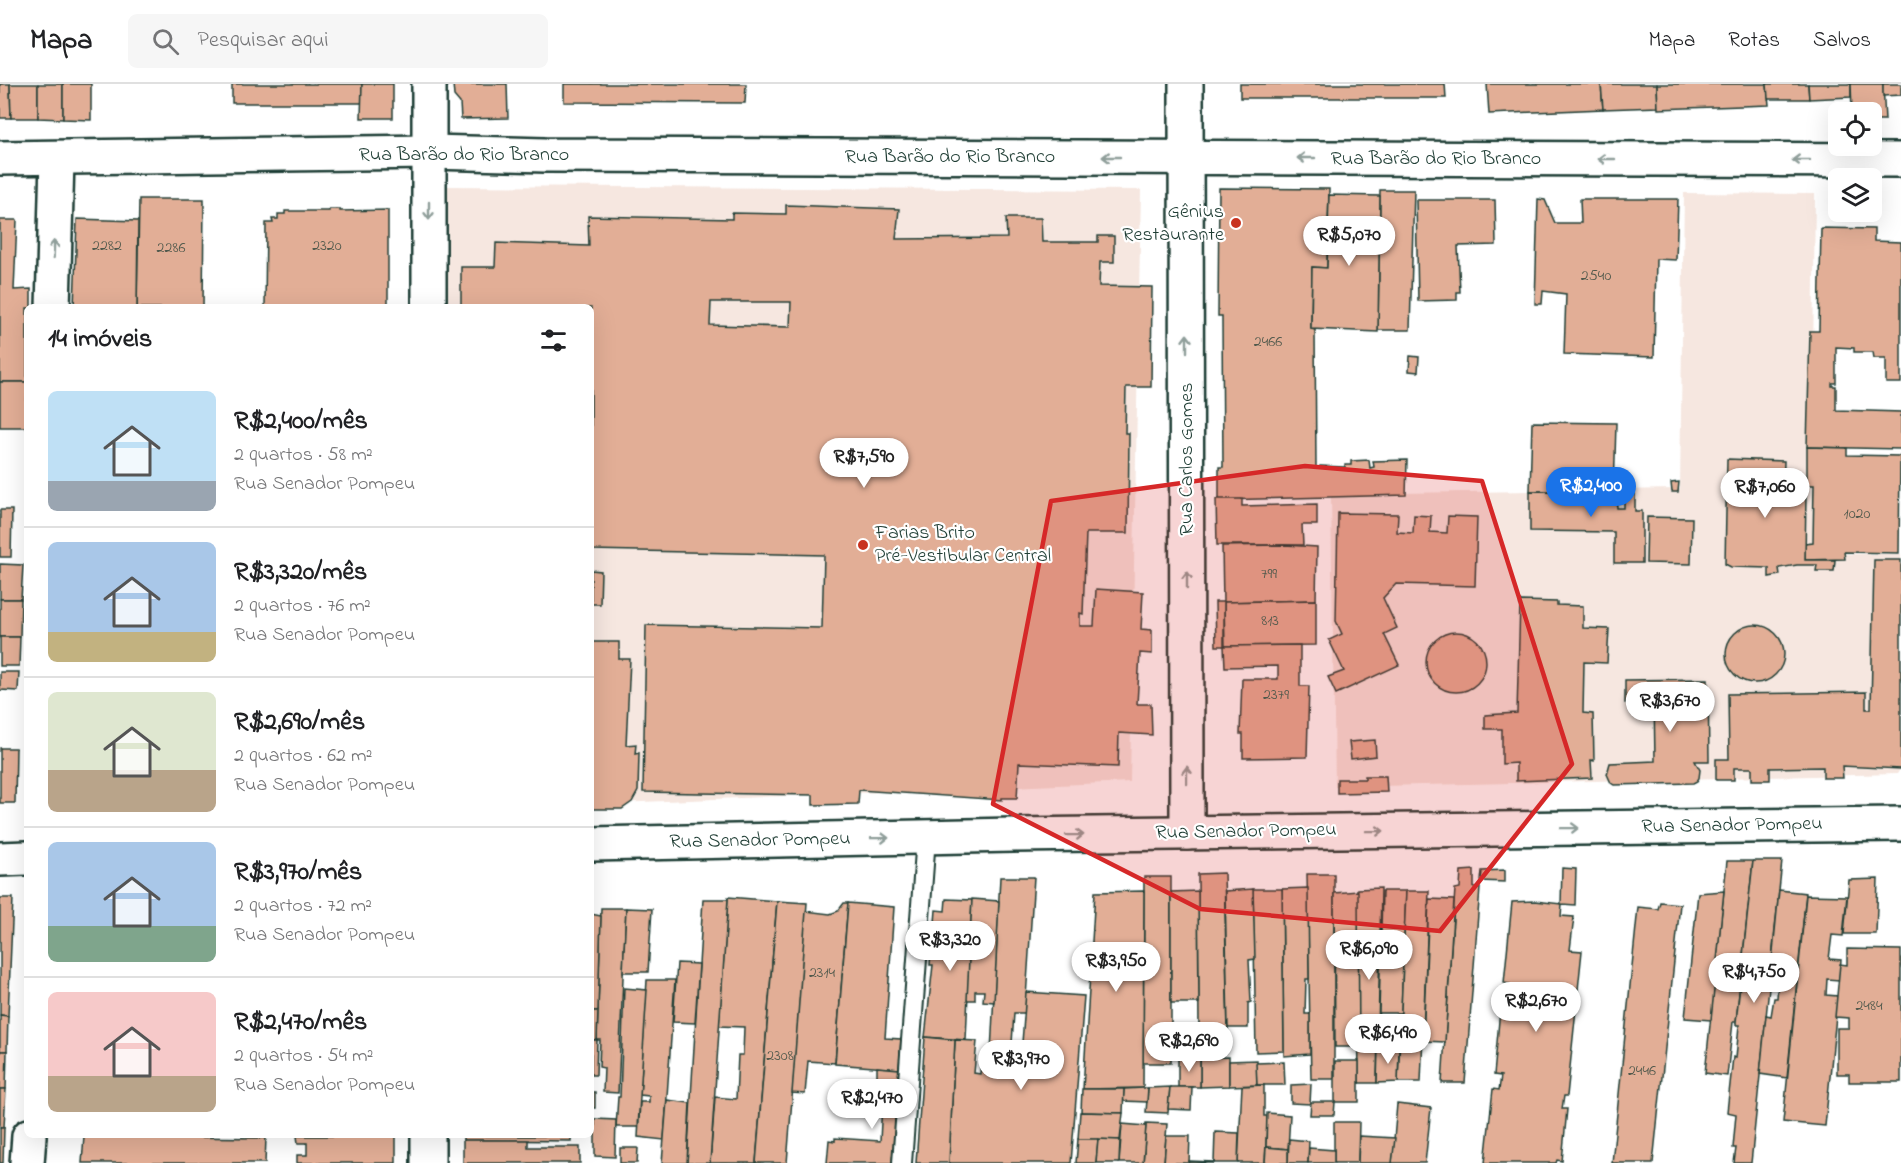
<!DOCTYPE html>
<html lang="pt">
<meta charset="utf-8">
<style>
:root{--surface:#fff;--page:#f6f6f6;--text:#202124;--muted:#757577;--line:#e0e0e0;--accent:#1a73e8}
body{margin:0;font-family:"Indie Flower",sans-serif;background:var(--page);color:var(--text);height:100vh;display:flex;flex-direction:column;font-size:22px;white-space:nowrap}
*{box-sizing:border-box;margin:0}
p{font-size:20px;color:var(--muted)}
.icon{flex:none;width:33px;height:33px;fill:none;stroke:currentColor;stroke-width:2;stroke-linecap:round;stroke-linejoin:round}
.map{position:relative;flex:1;overflow:hidden}
.panel{position:absolute;left:24px;top:220px;width:570px;height:834px;display:flex;flex-direction:column;background:var(--surface);border-radius:9px;box-shadow:0 6px 24px #0002}
.panel>*{flex:none}
.tools{position:absolute;left:1828px;top:18px;display:grid;gap:12px}
.tools a{display:grid;place-items:center;width:54px;height:54px;border-radius:9px;background:var(--surface);box-shadow:0 6px 24px #0002;font-size:30px}
.price{position:absolute;translate:-50% -51px;padding:0 14px;border-radius:21px;background:#fff;color:#222;font-size:20px;line-height:39px;filter:drop-shadow(0 2px 3px #0008)}
.price::after{content:'';position:absolute;left:50%;top:36px;width:18px;height:14px;margin-left:-9px;background:inherit;clip-path:polygon(0 0,100% 0,50% 100%)}
.price.on{background:var(--accent);color:#fff}
ul{padding:0;list-style:none}
li{display:flex;align-items:center;gap:18px;height:150px;padding:0 24px}
li+li{border-top:2px solid var(--line)}
li span{display:grid;place-items:center;flex:none;width:168px;height:120px;border-radius:9px;color:#555}
li>.icon{margin-inline-start:auto}
span .icon{width:72px;height:72px;fill:#fffc;stroke-width:1}
li b{font-size:26px}
h2{display:flex;justify-content:space-between;align-items:center;height:72px;padding:0 24px;font-size:26px}
header{display:flex;align-items:center;gap:36px;box-sizing:border-box;height:84px;padding:0 30px;background:var(--surface);border-bottom:2px solid var(--line)}
header strong{font-size:28px}
nav{display:flex;gap:33px;margin-inline-start:auto;font-size:21px}
.search{width:420px;height:54px;background:var(--page);display:flex;align-items:center;gap:15px;box-sizing:border-box;padding:0 21px;border-radius:9px;color:var(--muted);font-size:22px}
.map>svg:first-child{display:block}
.built{fill:#f6e7e0}
.building{fill:#e2ae96;stroke:#1f3d34;stroke-width:1.5;fill-rule:evenodd}
.lines{fill:none;stroke-linecap:round;stroke-linejoin:round}
.service-casing{stroke:#1f3d34;stroke-width:22}
.minor-casing{stroke:#1f3d34;stroke-width:38}
.tertiary-casing{stroke:#1f3d34;stroke-width:38}
.service{stroke:#fff;stroke-width:18}
.minor{stroke:#fff;stroke-width:33}
.tertiary{stroke:#fff;stroke-width:33}
.oneway{stroke:#8f9e9a}
.marked{fill:#d62828;fill-opacity:0.2;stroke:#d62828;stroke-width:4.5;stroke-linejoin:round}
.poi-dot{fill:#c8321e;stroke:#fff;stroke-width:2}
.labels{text-anchor:middle;dominant-baseline:central;stroke-width:4.5;stroke-linejoin:round;paint-order:stroke}
.number-label{font-size:16px;fill:#50594c}
.street-label{font-size:20px;fill:#1f3d34;stroke:#fff}
.poi-label{font-size:20px;fill:#1f3d34;stroke:#fff;text-anchor:end}
</style>
<header>
<strong>Mapa</strong>
<div class="search"><svg class="icon" aria-label="search" viewBox="0 0 24 24"><circle cx="10" cy="10" r="6"/><path d="M15 15l6 6"/></svg>Pesquisar aqui</div>
<nav><a>Mapa</a><a>Rotas</a><a>Salvos</a></nav>
</header>
<div class="map">
<svg width="1901" height="1079" viewBox="0 0 1901 1079">
<rect width="100%" height="100%" fill="#fff"/>
<filter id="ink" filterUnits="userSpaceOnUse"><feTurbulence type="fractalNoise" baseFrequency=".0167" numOctaves="2"/><feDisplacementMap in="SourceGraphic" scale="12" xChannelSelector="R" yChannelSelector="G"/><feConvolveMatrix kernelMatrix="1 2 1 2 8 2 1 2 1" color-interpolation-filters="sRGB"/></filter>
<g filter="url(#ink)">
<g class="built">
<polygon points="445,102 1141,106 1130,698 591,720 591,224 447,223"/>
<polygon points="1684,109 1815,110 1812,365 1816,470 1901,470 1901,684 1897,690 1335,703 1331,410 1680,405"/>
</g>
<g class="building">
<polygon points="0,0 10,0 11,34 0,34"/>
<polygon points="10,0 38,0 38,34 11,34"/>
<polygon points="38,0 63,0 63,35 38,34"/>
<polygon points="63,0 91,0 91,36 63,35"/>
<rect x="232" y="0" width="130" height="19"/>
<polygon points="362,0 393,0 393,34 361,34"/>
<polygon points="453,0 507,0 508,34 461,35 460,19 454,12"/>
<polygon points="564,0 746,0 745,19 564,18"/>
<polygon points="1240,0 1445,0 1446,14 1240,14"/>
<polygon points="1487,0 1601,0 1603,25 1489,30"/>
<polygon points="1601,0 1657,0 1658,23 1603,25"/>
<polygon points="1657,0 1767,0 1769,21 1658,25"/>
<polygon points="1767,0 1808,0 1809,15 1768,15"/>
<polygon points="1808,0 1851,0 1851,13 1809,15"/>
<polygon points="1851,0 1883,0 1885,36 1872,36 1872,28 1852,28"/>
<polygon points="1883,0 1901,0 1901,11 1883,12"/>
<polygon points="1219,104 1329,105 1327,184 1312,183 1311,245 1315,246 1316,384 1320,384 1320,382 1345,383 1345,381 1351,381 1351,377 1369,376 1370,384 1374,383 1373,377 1407,376 1406,411 1219,416 1219,383 1223,383 1222,235 1222,232 1218,232"/>
<polygon points="1380,106 1414,106 1410,246 1378,246"/>
<polygon points="1329,111 1380,112 1378,248 1311,245 1312,183 1327,184"/>
<polygon points="139,115 204,115 203,224 137,224"/>
<polygon points="1538,115 1545,116 1555,139 1581,139 1580,115 1678,115 1676,176 1656,175 1654,273 1564,270 1566,210 1543,207 1542,220 1535,220"/>
<polygon points="1416,116 1495,116 1496,161 1458,162 1460,208 1457,208 1457,216 1418,217"/>
<path d="M786,121L899,125L896,155L1007,154L1006,134H1041L1042,158H1098V152H1114V178H1100L1099,202L1152,203L1151,303H1126L1125,349H1129L1128,449H1086L1083,530L1080,529V542H1094L1096,505L1143,508L1141,545L1152,546V570L1140,569L1137,620H1151L1152,651L1119,649L1118,683L1019,679L1017,714H1002V716L859,706L858,720L813,721V711L643,708L646,541L822,544L824,471L591,466V224H461V183H495L496,159L589,162L588,132L732,135V129L786,130ZM711,218H791L790,243L710,241Z"/>
<polygon points="329,125 340,125 340,127 388,126 388,224 265,224 266,139 273,139 272,135 278,135 278,130 285,130 285,127 329,127"/>
<polygon points="77,135 138,137 137,224 74,224"/>
<polygon points="0,136 17,136 14,206 31,205 31,224 27,224 27,298 0,298"/>
<polygon points="1821,144 1874,145 1874,157 1901,158 1901,299 1886,299 1886,274 1874,274 1873,268 1854,268 1854,264 1836,263 1836,299 1832,299 1832,302 1836,302 1836,326 1901,328 1901,365 1807,363 1810,247 1819,247"/>
<polygon points="1410,272 1419,273 1418,288 1409,287"/>
<polygon points="0,298 27,298 26,343 0,343"/>
<polygon points="1532,338 1616,339 1614,408 1530,407"/>
<polygon points="1807,363 1847,364 1847,371 1900,372 1899,469 1844,468 1845,475 1805,476 1805,459 1813,458 1814,401 1807,401"/>
<polygon points="1727,375 1784,377 1783,408 1806,409 1805,476 1835,476 1834,487 1816,487 1817,481 1797,481 1779,484 1780,491 1769,493 1769,484 1731,483 1725,480"/>
<polygon points="1679,398 1678,408 1672,408 1671,399"/>
<polygon points="1530,407 1616,408 1617,424 1624,424 1624,410 1635,410 1635,427 1642,427 1642,479 1614,479 1614,448 1530,447"/>
<polygon points="1216,415 1242,415 1242,422 1317,420 1317,441 1302,441 1303,461 1217,461"/>
<polygon points="0,426 12,426 11,473 0,473"/>
<polygon points="1338,429 1398,430 1397,448 1413,449 1414,431 1431,432 1430,448 1447,449 1448,432 1477,433 1475,502 1396,500 1383,514 1397,544 1384,550 1399,581 1336,610 1328,593 1344,587 1329,556 1342,550 1336,537"/>
<polygon points="1647,433 1692,434 1691,480 1646,479"/>
<polygon points="1285,461 1317,463 1316,516 1223,518 1222,462"/>
<polygon points="1874,476 1901,476 1901,685 1842,682 1843,694 1823,694 1823,683 1770,684 1770,696 1752,696 1752,684 1734,684 1734,696 1716,696 1716,675 1729,675 1728,610 1866,608 1866,625 1871,625"/>
<polygon points="0,480 23,481 21,515 0,515"/>
<polygon points="591,486 601,487 600,520 591,520"/>
<polygon points="0,515 21,515 20,553 0,553"/>
<polygon points="1316,516 1316,561 1225,562 1224,518"/>
<polygon points="1520,517 1557,518 1557,521 1583,522 1583,544 1609,545 1607,579 1584,578 1583,629 1593,630 1594,677 1591,676 1592,694 1516,697 1516,679 1502,680 1502,645 1485,645 1485,631 1517,629"/>
<polygon points="1215,518 1224,518 1224,562 1216,562"/>
<circle cx="1755" cy="570" r="29"/>
<circle cx="1456" cy="578" r="30"/>
<polygon points="0,553 20,553 19,582 0,582"/>
<polygon points="591,558 619,558 619,575 630,575 626,661 636,660 635,670 639,669 638,707 632,718 622,725 591,725"/>
<polygon points="1300,561 1300,602 1309,602 1307,673 1243,674 1243,650 1240,650 1242,595 1278,595 1278,582 1225,583 1224,562"/>
<polygon points="0,588 19,588 18,607 0,606"/>
<polygon points="1708,595 1709,677 1695,677 1700,686 1699,694 1697,697 1693,699 1614,701 1611,699 1607,690 1610,679 1655,677 1654,612 1642,612 1642,619 1625,619 1625,596"/>
<polygon points="1375,656 1376,672 1351,675 1349,658"/>
<polygon points="0,664 16,664 15,719 0,719"/>
<polygon points="1365,692 1386,692 1387,708 1337,709 1337,695 1365,695"/>
<polygon points="1727,777 1753,777 1736,938 1733,938 1727,992 1705,989"/>
<polygon points="1753,777 1782,777 1751,1079 1734,1079 1736,1064 1733,1064 1736,1030 1727,1028 1733,973 1736,974 1739,941 1736,941 1736,938"/>
<polygon points="1562,784 1576,785 1575,821 1562,820 1561,832 1574,833 1570,866 1582,867 1567,1012 1564,1012 1562,1025 1567,1025 1562,1077 1557,1076 1556,1079 1485,1079 1493,1005 1499,1006 1501,992 1494,991 1501,915 1508,916 1510,900 1504,899 1512,818 1535,817 1561,820"/>
<polygon points="1474,786 1474,804 1480,804 1465,999 1442,999 1455,805 1460,804 1461,787"/>
<polygon points="1505,786 1505,798 1481,797 1482,787"/>
<polygon points="1224,789 1228,948 1199,948 1198,790"/>
<polygon points="1307,790 1334,790 1334,995 1311,995"/>
<polygon points="1000,793 1034,793 1025,929 1014,929 1012,959 1010,958 1009,968 991,968"/>
<polygon points="1144,793 1171,793 1171,979 1143,979"/>
<polygon points="1878,795 1876,850 1844,850 1849,796"/>
<polygon points="1308,804 1309,895 1306,895 1305,930 1310,930 1310,970 1284,972 1282,805"/>
<polygon points="1381,804 1377,999 1359,999 1357,805"/>
<polygon points="1253,805 1282,805 1284,967 1256,968"/>
<polygon points="1253,805 1255,875 1249,876 1251,918 1248,919 1248,944 1228,944 1225,807"/>
<polygon points="1779,806 1806,809 1787,994 1760,990 1766,931 1771,932 1774,914 1777,914 1778,899 1770,898"/>
<polygon points="1144,807 1143,1004 1083,1005 1095,808"/>
<polygon points="1198,807 1199,919 1171,919 1171,808"/>
<polygon points="1358,807 1359,963 1335,963 1334,809"/>
<polygon points="1382,807 1406,807 1401,929 1379,929"/>
<polygon points="1406,807 1429,807 1421,998 1398,998"/>
<polygon points="1724,807 1711,936 1685,934 1698,809"/>
<polygon points="1806,811 1847,812 1843,852 1832,851 1829,875 1841,876 1839,896 1827,895 1826,911 1838,912 1825,1042 1783,1038"/>
<polygon points="728,813 777,817 756,1079 710,1079 715,1013 736,1015 738,971 743,971 744,943 719,942"/>
<polygon points="0,814 13,814 8,932 0,931"/>
<polygon points="703,815 728,815 710,1079 687,1079"/>
<polygon points="946,815 972,816 966,956 925,953 933,881 930,881 932,853 934,852 936,826 945,827"/>
<polygon points="972,815 999,817 994,918 983,917 984,907 975,907 975,916 967,916"/>
<polygon points="1429,815 1454,816 1445,958 1423,957"/>
<polygon points="777,817 807,819 792,1015 787,1079 756,1079"/>
<polygon points="1660,818 1680,820 1653,1079 1612,1079 1638,823 1658,825"/>
<polygon points="844,819 848,819 835,979 808,977 805,1010 792,1009 806,827 830,830 838,827"/>
<polygon points="848,819 894,823 885,954 901,955 899,985 835,980"/>
<polygon points="601,824 626,824 618,1009 603,1008 604,984 599,983 600,956 597,956"/>
<polygon points="626,824 652,825 648,888 623,888"/>
<polygon points="591,830 601,832 598,927 591,927"/>
<polygon points="1847,865 1901,866 1901,998 1849,998 1849,990 1837,990 1837,944 1849,944 1849,934 1835,933 1840,880 1847,881"/>
<polygon points="677,879 699,880 695,939 673,938"/>
<polygon points="647,896 675,896 664,1056 638,1053 640,1018 649,1018 649,1012 640,1011"/>
<polygon points="624,904 647,906 638,1043 616,1043 618,1013 620,1013"/>
<polygon points="1026,908 1084,912 1071,1079 949,1079 955,956 977,957 974,989 980,990 981,978 994,979 994,983 1020,984"/>
<polygon points="591,927 598,927 597,956 591,956"/>
<polygon points="0,931 8,932 7,967 0,967"/>
<polygon points="925,953 955,956 949,1079 916,1079"/>
<polygon points="591,956 597,956 596,991 591,991"/>
<polygon points="1378,963 1399,963 1398,998 1377,999"/>
<polygon points="0,967 7,967 6,1005 0,1005"/>
<polygon points="1229,973 1229,1002 1200,1003 1200,974"/>
<rect x="1178" y="974" width="22" height="29"/>
<polygon points="1257,976 1257,1001 1229,1002 1229,977"/>
<rect x="1335" y="977" width="24" height="41"/>
<polygon points="1284,978 1285,1001 1257,1001 1256,979"/>
<polygon points="877,983 899,985 892,1079 827,1079 829,1056 835,1057 835,1054 880,1057 883,1000 877,999"/>
<polygon points="1311,1000 1310,1020 1291,1019 1291,1001"/>
<polygon points="1264,1001 1264,1032 1267,1032 1267,1039 1265,1079 1238,1079 1242,1002"/>
<polygon points="1170,1003 1168,1029 1146,1028 1148,1004"/>
<polygon points="1170,1003 1192,1003 1191,1026 1168,1025"/>
<polygon points="1143,1004 1148,1004 1147,1018 1123,1017 1124,1005"/>
<polygon points="0,1005 6,1005 4,1043 0,1043"/>
<polygon points="1082,1005 1124,1005 1123,1029 1081,1028"/>
<rect x="591" y="1008" width="4" height="16"/>
<polygon points="667,1016 690,1019 687,1079 662,1079"/>
<polygon points="1311,1018 1335,1018 1334,1031 1310,1031"/>
<polygon points="1397,1020 1431,1024 1425,1079 1392,1079"/>
<polygon points="1080,1028 1123,1029 1120,1056 1078,1055"/>
<polygon points="1267,1029 1290,1031 1288,1065 1266,1063"/>
<polygon points="595,1035 616,1036 615,1073 595,1072"/>
<polygon points="1334,1038 1359,1038 1358,1079 1334,1079"/>
<polygon points="1146,1039 1167,1040 1164,1079 1143,1079"/>
<polygon points="1122,1040 1146,1042 1143,1079 1119,1079"/>
<polygon points="0,1043 4,1043 3,1079 0,1079"/>
<polygon points="1215,1048 1239,1049 1238,1079 1214,1079"/>
<polygon points="84,1052 266,1054 265,1079 82,1079"/>
<polygon points="297,1052 396,1052 396,1079 297,1079 297,1071 307,1071 307,1059 298,1059"/>
<polygon points="463,1052 571,1052 571,1057 463,1056"/>
<polygon points="1166,1052 1190,1052 1189,1079 1164,1079"/>
<polygon points="1359,1052 1395,1054 1392,1079 1358,1079"/>
<polygon points="1078,1055 1098,1055 1096,1079 1076,1079"/>
<polygon points="1098,1055 1120,1056 1119,1079 1096,1079"/>
<polygon points="1289,1055 1309,1057 1308,1079 1288,1079"/>
<polygon points="463,1056 528,1056 528,1063 580,1063 580,1079 463,1079"/>
<polygon points="1266,1063 1288,1065 1288,1079 1265,1079"/>
<polygon points="620,1064 638,1064 637,1079 620,1079"/>
<polygon points="1309,1064 1334,1066 1334,1079 1308,1079"/>
<polygon points="1189,1077 1214,1078 1214,1079 1189,1079"/>
</g>
<g class="lines">
<g class="service-casing">
<polyline id="service" points="902,1079 926,753"/>
</g>
<g class="minor-casing">
<g id="minor">
<polyline points="429,0 429,224"/>
<polyline points="1186,0 1187,749"/>
<polyline points="53,224 57,75"/>
<polyline points="428,1052 428,1079"/>
<polyline points="27,1079 29,1052"/>
</g>
</g>
<g class="tertiary-casing">
<g id="tertiary">
<polyline points="0,74 430,68 545,71 1901,76"/>
<polyline points="591,760 1013,751 1901,740"/>
<polyline points="0,775 27,774"/>
</g>
</g>
<use href="#service" class="service"/>
<use href="#minor" class="minor"/>
<use href="#tertiary" class="tertiary"/>
</g>
<defs><path id="oneway-shaft" d="M-6 0H5M1.5-3L5.5 0L1.5 3" fill="none" stroke-width="1.6" stroke-linecap="round" stroke-linejoin="round" transform="scale(1.5)"/></defs>
<g class="oneway">
<use href="#oneway-shaft" transform="translate(1111 73) rotate(-180)"/>
<use href="#oneway-shaft" transform="translate(1306 74) rotate(-180)"/>
<use href="#oneway-shaft" transform="translate(1606 75) rotate(-180)"/>
<use href="#oneway-shaft" transform="translate(1801 76) rotate(-180)"/>
<use href="#oneway-shaft" transform="translate(429 127) rotate(90)"/>
<use href="#oneway-shaft" transform="translate(54 165) rotate(-88)"/>
<use href="#oneway-shaft" transform="translate(1187 259) rotate(-90)"/>
<use href="#oneway-shaft" transform="translate(1187 496) rotate(-90)"/>
<use href="#oneway-shaft" transform="translate(1187 691) rotate(-90)"/>
<use href="#oneway-shaft" transform="translate(1570 744) rotate(-1)"/>
<use href="#oneway-shaft" transform="translate(1375 747) rotate(-1)"/>
<use href="#oneway-shaft" transform="translate(1075 751) rotate(-1)"/>
<use href="#oneway-shaft" transform="translate(880 754) rotate(-1)"/>
</g>
</g>
<path class="marked" d="M1305,382L1482,397L1572,680L1440,847L1200,825L993,720L1051,417Z"/>
<g class="poi-dot">
<circle cx="1236" cy="139" r="6"/>
<circle cx="863" cy="461" r="6"/>
</g>
<g class="labels">
<g class="number-label">
<text x="107" y="162">2282</text>
<text x="327" y="162">2320</text>
<text x="171" y="164">2286</text>
<text x="1596" y="192">2540</text>
<text x="1268" y="258">2466</text>
<text x="1857" y="430">1020</text>
<text x="1269" y="490">799</text>
<text x="1270" y="537">813</text>
<text x="1276" y="611">2379</text>
<text x="822" y="889">2314</text>
<text x="1869" y="922">2484</text>
<text x="780" y="972">2308</text>
<text x="1642" y="987">2446</text>
</g>
<g class="street-label">
<text x="464" y="71">Rua Barão do Rio Branco</text>
<text x="950" y="73">Rua Barão do Rio Branco</text>
<text x="1436" y="75">Rua Barão do Rio Branco</text>
<text transform="translate(1187 375) rotate(-90)">Rua Carlos Gomes</text>
<text transform="translate(1732 742) rotate(-1)">Rua Senador Pompeu</text>
<text transform="translate(1246 748) rotate(-1)">Rua Senador Pompeu</text>
<text transform="translate(760 757) rotate(-1)">Rua Senador Pompeu</text>
</g>
<g class="poi-label">
<text x="1224" y="128">Gênius<tspan x="1224" dy="23">Restaurante</tspan></text>
<text x="875" y="449" text-anchor="start">Farias Brito<tspan x="875" dy="23">Pré-Vestibular Central</tspan></text>
</g>
</g>
</svg>
<div class="tools">
<a><svg class="icon" aria-label="locate" viewBox="0 0 24 24"><circle cx="12" cy="12" r="6"/><path d="M12 2v4M12 18v4M2 12h4M18 12h4"/></svg></a>
<a><svg class="icon" aria-label="layers" viewBox="0 0 24 24"><path d="M12 4l9 5-9 5-9-5zM3 14l9 5 9-5"/></svg></a>
</div>
<b class="price" style="left:1349px;top:183px">R$5,070</b>
<b class="price" style="left:864px;top:405px">R$7,590</b>
<b class="price on" style="left:1591px;top:434px">R$2,400</b>
<b class="price" style="left:1765px;top:435px">R$7,060</b>
<b class="price" style="left:1670px;top:649px">R$3,670</b>
<b class="price" style="left:950px;top:888px">R$3,320</b>
<b class="price" style="left:1369px;top:897px">R$6,090</b>
<b class="price" style="left:1116px;top:909px">R$3,950</b>
<b class="price" style="left:1754px;top:920px">R$4,750</b>
<b class="price" style="left:1536px;top:949px">R$2,670</b>
<b class="price" style="left:1388px;top:981px">R$6,490</b>
<b class="price" style="left:1189px;top:989px">R$2,690</b>
<b class="price" style="left:1021px;top:1007px">R$3,970</b>
<b class="price" style="left:872px;top:1046px">R$2,470</b>
<section class="panel">
<h2>14 imóveis<svg class="icon" aria-label="filters" viewBox="0 0 24 24"><path d="M4 7h16M4 17h16"/><circle cx="9" cy="7" r="2"/><circle cx="15" cy="17" r="2"/></svg></h2>
<ul>
<li><span style="background:linear-gradient(#bfe0f5 75%,#9aa5b1 0)"><svg class="icon" aria-label="home" viewBox="0 0 24 24"><path d="M3 11l9-7 9 7M6 9v11h12V9"/></svg></span><div><b>R$2,400/mês</b><p>2 quartos · 58 m²</p><p>Rua Senador Pompeu</p></div></li>
<li><span style="background:linear-gradient(#a9c7e8 75%,#c2b280 0)"><svg class="icon" aria-label="home" viewBox="0 0 24 24"><path d="M3 11l9-7 9 7M6 9v11h12V9"/></svg></span><div><b>R$3,320/mês</b><p>2 quartos · 76 m²</p><p>Rua Senador Pompeu</p></div></li>
<li><span style="background:linear-gradient(#dfe7d0 65%,#b9a48a 0)"><svg class="icon" aria-label="home" viewBox="0 0 24 24"><path d="M3 11l9-7 9 7M6 9v11h12V9"/></svg></span><div><b>R$2,690/mês</b><p>2 quartos · 62 m²</p><p>Rua Senador Pompeu</p></div></li>
<li><span style="background:linear-gradient(#a9c7e8 70%,#7fa58c 0)"><svg class="icon" aria-label="home" viewBox="0 0 24 24"><path d="M3 11l9-7 9 7M6 9v11h12V9"/></svg></span><div><b>R$3,970/mês</b><p>2 quartos · 72 m²</p><p>Rua Senador Pompeu</p></div></li>
<li><span style="background:linear-gradient(#f6c9c9 70%,#b9a48a 0)"><svg class="icon" aria-label="home" viewBox="0 0 24 24"><path d="M3 11l9-7 9 7M6 9v11h12V9"/></svg></span><div><b>R$2,470/mês</b><p>2 quartos · 54 m²</p><p>Rua Senador Pompeu</p></div></li>
</ul>
</section>
</div>
